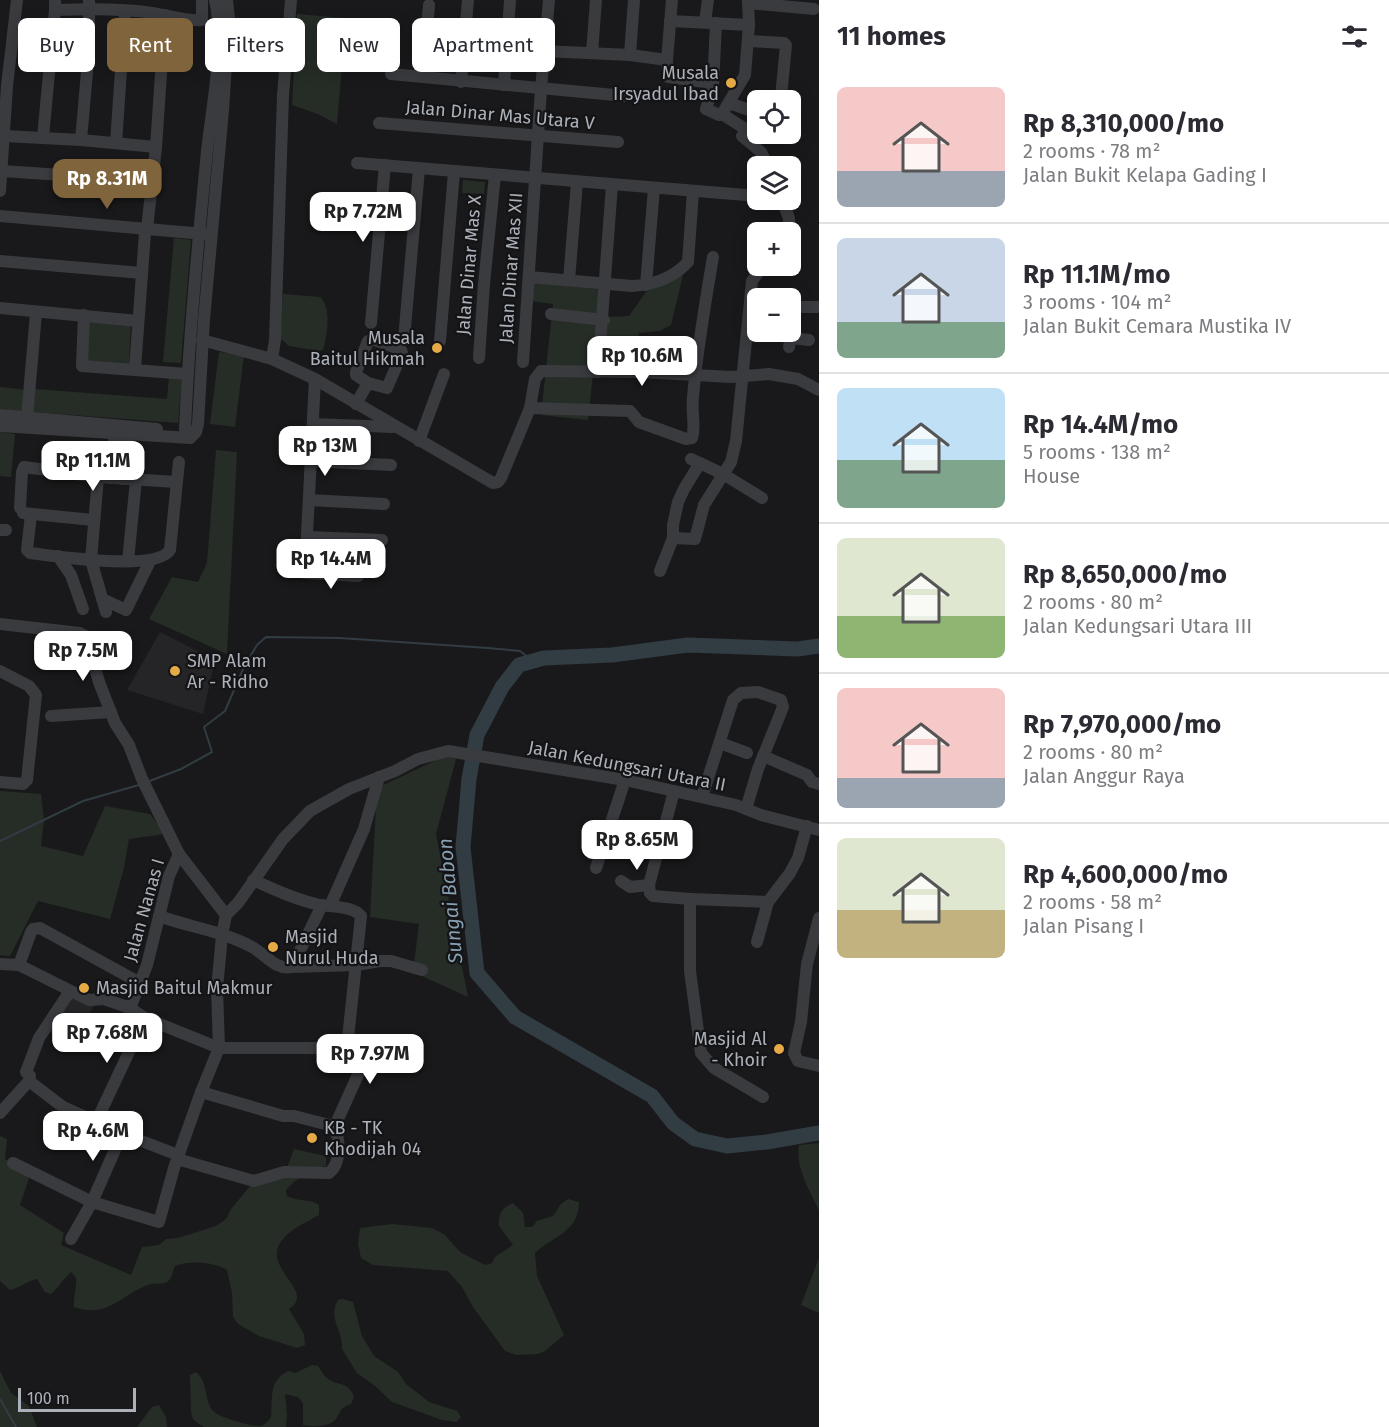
<!DOCTYPE html>
<meta charset="utf-8">
<style>
:root{--surface:#fff;--page:#f7f7f7;--text:#2b2b33;--muted:#7c7c81;--line:#e1e1e2;--accent:#7f643c}
body{margin:0;font-family:"Fira Sans",sans-serif;background:var(--page);color:var(--text);height:100vh;display:flex;flex-direction:column;font-size:22px;white-space:nowrap}
*{box-sizing:border-box;margin:0}
p{font-size:20px;color:var(--muted)}
.icon{flex:none;width:33px;height:33px;fill:none;stroke:currentColor;stroke-width:2;stroke-linecap:round;stroke-linejoin:round}
.map{position:relative;flex:1;overflow:hidden}
.sheet{display:flex;flex-direction:column;background:var(--surface);width:570px}
.sheet>*{flex:none}
.guide{position:absolute;left:18px;top:18px;width:570px;height:54px;display:flex;gap:12px}
.buttons{position:absolute;left:747px;top:90px;display:grid;gap:12px}
.buttons a{display:grid;place-items:center;width:54px;height:54px;border-radius:9px;background:var(--surface);box-shadow:0 3px 15px #0003;font-size:30px}
.scale{position:absolute;left:18px;bottom:15px;width:118px;box-sizing:border-box;padding-left:6px;border:3px solid #acb1b9;border-top:0;font-size:16px;line-height:21px;white-space:nowrap;color:#acb1b9;-webkit-text-stroke:4px #141416;paint-order:stroke}
.price{position:absolute;translate:-50% -51px;padding:0 14px;border-radius:12px;background:#fff;color:#222;font-size:20px;line-height:39px;filter:drop-shadow(0 2px 3px #0008)}
.price::after{content:'';position:absolute;left:50%;top:36px;width:18px;height:14px;margin-left:-9px;background:inherit;clip-path:polygon(0 0,100% 0,50% 100%)}
.price.selected{background:var(--accent);color:#fff}
ul{padding:0;list-style:none}
li{display:flex;align-items:center;gap:18px;height:150px;padding:0 18px}
li+li{border-top:2px solid var(--line)}
li span{display:grid;place-items:center;flex:none;width:168px;height:120px;border-radius:9px;color:#555}
li>.icon{margin-inline-start:auto}
span .icon{width:72px;height:72px;fill:#fffc;stroke-width:1}
li b{font-size:26px}
h2{display:flex;justify-content:space-between;align-items:center;height:72px;padding:0 18px;font-size:26px}
.chip{padding:0 21px;border-radius:9px;background:var(--surface);box-shadow:0 3px 15px #0003;font-size:21px;line-height:54px}
.chip.selected{background:var(--accent);color:#fff}
main{display:flex;flex:1;min-height:0}
.map>svg:first-child{display:block}
.built{fill:#252528}
.green{fill:#252d26}
.lines{fill:none;stroke-linecap:round;stroke-linejoin:round}
.stream{stroke:#323c43;stroke-width:2}
.river{stroke:#323c43;stroke-width:15}
.minor{stroke:#3a3b3f;stroke-width:12}
.poi-dot{fill:#e5a946;stroke:#141416;stroke-width:2}
.labels{text-anchor:middle;dominant-baseline:central;stroke-width:4.5;stroke-linejoin:round;paint-order:stroke}
.poi-label{font-size:18px;fill:#acb1b9;stroke:#141416;text-anchor:start}
.street-label{font-size:18px;fill:#acb1b9;stroke:#141416}
.water-label{font-size:20px;font-style:italic;fill:#869fb1;stroke:#141416}
</style>
<main>
<div class="map">
<svg width="819" height="1427" viewBox="0 0 819 1427">
<rect width="100%" height="100%" fill="#19191b"/>
<g class="built">
<polygon points="160,632 215,660 203,714 127,690"/>
<polygon points="70,992 95,1004 80,1029 88,1033 80,1047 47,1030"/>
</g>
<g class="green">
<polygon points="297,14 346,18 337,124 318,114 292,105"/>
<polygon points="463,180 485,182 484,194 462,193"/>
<polygon points="174,238 191,240 181,363 163,362"/>
<polygon points="685,267 671,325 660,331 639,333 637,366 604,369 608,317 629,316 646,292"/>
<polygon points="532,282 602,290 588,420 541,415 553,304 530,301"/>
<path d="M283,294L320,297C332,308 327,336 323,350L319,351L289,346L280,338Z"/>
<polygon points="88,320 131,323 129,365 86,362"/>
<polygon points="219,352 244,355 235,427 210,424"/>
<polygon points="169,376 182,377 178,423 33,412 35,389 167,399"/>
<polygon points="0,387 27,390 24,412 0,409"/>
<polygon points="0,432 15,434 11,477 0,476"/>
<polygon points="216,450 237,452 227,654 149,619 172,577 198,582 207,563"/>
<polygon points="445,756 456,759 436,834 468,997 413,972 419,924 370,917 377,788"/>
<polygon points="0,791 41,794 44,820 41,846 83,856 105,806 150,814 165,834 129,839 124,868 110,919 38,901 10,956 0,955"/>
<path d="M0,1136L7,1139L5,1159L29,1178L20,1205L64,1233L61,1245L131,1275L142,1247L159,1245L166,1239L178,1238L216,1226L226,1219L231,1209L250,1186C281,1182 284,1178 294,1149L326,1156V1166C310,1168 297,1178 286,1190L287,1196C298,1202 309,1198 319,1205V1215C307,1222 292,1228 283,1239C258,1267 318,1291 289,1309L304,1334L305,1345L297,1348L259,1336L238,1324L233,1317L232,1293L227,1270C214,1262 190,1260 175,1266C173,1270 172,1276 170,1279C166,1286 154,1282 148,1285C120,1295 108,1319 74,1307C73,1297 77,1288 76,1278L71,1272C63,1279 59,1287 51,1294L45,1292L37,1279C27,1281 20,1288 10,1290L0,1281Z"/>
<path d="M819,1143V1211C810,1190 795,1168 799,1145Z"/>
<path d="M568,1199L579,1202C579,1232 553,1236 535,1253L537,1276L564,1335L545,1351L538,1354L516,1355L505,1351L473,1307L462,1287L448,1271L373,1265L361,1258L358,1244L360,1228L392,1224L432,1228L445,1235L460,1252L485,1265L492,1263L495,1257L513,1245L499,1226C498,1213 502,1208 513,1203L523,1213L525,1227H532L537,1221L553,1216L561,1204Z"/>
<polygon points="819,1258 819,1313 801,1305"/>
<path d="M343,1299L353,1302L362,1336L374,1356L398,1372L406,1384L429,1402L457,1411L461,1417L456,1422L442,1420L392,1402L375,1386L357,1373L342,1349C344,1332 327,1318 338,1300Z"/>
<path d="M312,1365L318,1366C321,1370 323,1375 327,1378C338,1387 348,1380 354,1397L351,1404C339,1408 342,1411 335,1420C329,1427 311,1427 303,1425V1403L298,1397L285,1394L287,1415L286,1427H204L199,1424L193,1419L191,1412L190,1375L196,1372C208,1382 204,1397 212,1410C217,1417 253,1427 261,1426C265,1425 269,1420 271,1417C273,1397 268,1382 288,1371L295,1373Z"/>
<polygon points="0,1371 11,1393 29,1406 37,1427 0,1427"/>
<polygon points="159,1405 166,1417 167,1427 137,1427 152,1407"/>
</g>
<g class="lines">
<g class="stream">
<polyline points="147,782 181,769 212,752 204,727 225,711 244,667 257,645 266,637 340,638 488,648 520,651 533,661"/>
<polyline points="0,841 83,801 139,785"/>
<polyline points="0,1399 16,1427"/>
</g>
<polyline class="river" points="819,646 798,649 688,645 612,655 544,658 519,665 502,687 477,735 469,779 463,847 477,973 515,1017 652,1096 673,1123 695,1139 727,1146 767,1142 819,1133"/>
<g class="minor">
<path d="M55,0V10C89,9 131,8 164,15C178,18 188,21 202,20V0"/>
<polyline points="672,0 667,60 668,77 713,83"/>
<polyline points="748,3 814,9"/>
<polyline points="670,21 749,25"/>
<polyline points="705,22 708,0"/>
<polyline points="716,23 713,86 706,109 719,115 722,114 747,130 742,136 761,152 768,166"/>
<polyline points="749,41 784,43 786,45 781,97 779,100"/>
<polyline points="544,51 630,55 667,60"/>
<polyline points="592,53 596,0"/>
<polyline points="630,55 634,0"/>
<polyline points="391,74 625,96"/>
<polyline points="423,77 429,5"/>
<polyline points="461,82 468,0"/>
<polyline points="504,85 510,0"/>
<polyline points="729,103 749,110 758,109"/>
<polyline points="722,114 745,75 749,25 748,0"/>
<polyline points="379,123 618,142"/>
<polyline points="4,136 81,140 156,147"/>
<polyline points="43,137 55,10"/>
<polyline points="81,140 89,49 89,0"/>
<polyline points="116,143 125,12"/>
<polyline points="357,163 758,196"/>
<polyline points="2,171 152,181"/>
<polyline points="0,191 7,86 17,0"/>
<polyline points="782,200 789,218 789,232"/>
<polyline points="0,216 204,234"/>
<polyline points="0,261 142,273"/>
<path d="M529,277L632,286C654,285 673,278 688,262L693,192"/>
<polyline points="569,280 577,182"/>
<polyline points="646,285 654,188"/>
<polyline points="790,307 819,307"/>
<polyline points="0,308 138,321"/>
<polyline points="551,314 604,320"/>
<polyline points="84,315 82,366 187,374"/>
<polyline points="371,323 385,165"/>
<polyline points="791,338 809,340"/>
<polyline points="404,339 419,169"/>
<polyline points="202,340 272,359 315,379 493,483 498,482 501,478 530,408 535,379 541,371 641,372 731,377 769,374 798,379 819,390"/>
<polyline points="440,341 454,172"/>
<polyline points="789,347 796,307"/>
<polyline points="479,358 484,284 495,175"/>
<polyline points="272,359 275,340 283,95 291,0"/>
<polyline points="523,362 541,89 549,0"/>
<polyline points="135,369 145,233 147,229 156,147 165,15"/>
<polyline points="598,372 612,185"/>
<polyline points="315,379 305,573 358,576"/>
<polyline points="356,404 368,383 387,388 402,353 401,350 372,339 368,341 356,372 356,375 368,383"/>
<path d="M530,408L630,411L639,422L686,439L692,438C696,427 691,411 693,397C697,350 705,304 713,257"/>
<polyline points="0,415 157,429"/>
<polyline points="27,418 36,313"/>
<polyline points="313,424 392,427"/>
<polyline points="0,426 190,438"/>
<path d="M185,429C189,336 198,243 207,151C212,106 225,43 215,0"/>
<polyline points="190,438 196,432 198,424 204,320 223,110 229,19 227,0"/>
<polyline points="419,441 444,374"/>
<polyline points="691,459 723,474 762,498"/>
<polyline points="311,461 391,465"/>
<polyline points="98,477 91,560 106,612"/>
<polyline points="110,478 115,434"/>
<polyline points="123,479 127,435"/>
<polyline points="309,500 384,504"/>
<polyline points="20,508 22,472 24,467 98,477 176,482"/>
<polyline points="23,513 93,520"/>
<path d="M31,515L27,550L30,553C55,556 156,572 170,550L179,462"/>
<polyline points="0,530 6,530"/>
<polyline points="307,537 382,540"/>
<polyline points="673,538 695,539 704,505 731,462 736,441 752,281 763,266"/>
<polyline points="58,556 71,575 83,609"/>
<polyline points="128,561 136,480"/>
<polyline points="660,571 673,538 673,525 678,502 684,489 700,463"/>
<polyline points="102,599 126,610 150,561"/>
<polyline points="0,624 80,633 86,636 99,682 115,723 129,745 142,779 179,854 226,915 222,935 217,989 219,1048 201,1092 174,1168 159,1222 92,1202 13,1163"/>
<polyline points="0,671 29,686 36,695 27,780 23,784 0,782"/>
<polyline points="51,716 111,712"/>
<polyline points="720,743 747,753"/>
<polyline points="763,756 807,775 812,782 819,784"/>
<polyline points="674,791 649,885 650,893 653,896 690,899"/>
<polyline points="702,797 733,700 741,693 758,692 781,700 783,707 758,769 746,809"/>
<polyline points="596,868 625,780"/>
<path d="M253,880C275,890 297,900 320,905C332,907 353,906 361,916L348,1038L350,1052L361,1068L334,1128"/>
<polyline points="621,881 630,887 649,885"/>
<polyline points="330,906 364,829 379,777"/>
<polyline points="226,915 238,903 283,839 310,811 349,789 395,771 418,759 448,751 625,780 736,805 761,815 819,830"/>
<path d="M159,916C189,927 223,931 252,947C265,954 276,971 292,967L322,905"/>
<polyline points="819,918 807,964 801,1022 794,1053 798,1061 819,1066"/>
<polyline points="757,942 768,902 790,873 798,858 807,826"/>
<polyline points="0,964 19,965 89,1000 104,999 130,1008 145,1018 219,1048 316,1048 339,1044 348,1038"/>
<polyline points="19,965 31,932 33,929 40,928 140,983"/>
<polyline points="292,967 356,965 380,961 391,961 422,970"/>
<polyline points="70,991 39,1038 26,1072 30,1076 29,1081 63,1107 126,1135 178,1155"/>
<polyline points="130,1008 147,965 169,876 179,854"/>
<polyline points="763,1097 714,1068 701,1053 690,971 690,899 768,902"/>
<polyline points="0,1113 29,1081"/>
<polyline points="96,1122 145,1018"/>
<path d="M177,1159L254,1181L284,1172L329,1173C341,1164 341,1138 333,1126L294,1116H283L201,1092"/>
<polyline points="71,1239 92,1202 122,1134"/>
</g>
</g>
<g class="poi-dot">
<circle cx="731" cy="83" r="6"/>
<circle cx="437" cy="348" r="6"/>
<circle cx="175" cy="671" r="6"/>
<circle cx="273" cy="947" r="6"/>
<circle cx="84" cy="988" r="6"/>
<circle cx="779" cy="1049" r="6"/>
<circle cx="312" cy="1138" r="6"/>
</g>
<g class="labels">
<g class="poi-label">
<text x="719" y="73" text-anchor="end">Musala<tspan x="719" dy="21">Irsyadul Ibad</tspan></text>
<text x="425" y="338" text-anchor="end">Musala<tspan x="425" dy="21">Baitul Hikmah</tspan></text>
<text x="187" y="661">SMP Alam<tspan x="187" dy="21">Ar - Ridho</tspan></text>
<text x="285" y="937">Masjid<tspan x="285" dy="21">Nurul Huda</tspan></text>
<text x="96" y="988">Masjid Baitul Makmur</text>
<text x="767" y="1039" text-anchor="end">Masjid Al<tspan x="767" dy="21">- Khoir</tspan></text>
<text x="324" y="1128">KB - TK<tspan x="324" dy="21">Khodijah 04</tspan></text>
</g>
<g class="street-label">
<text transform="translate(500 115) rotate(5)">Jalan Dinar Mas Utara V</text>
<text transform="translate(469 265) rotate(-85)">Jalan Dinar Mas X</text>
<text transform="translate(511 268) rotate(-86)">Jalan Dinar Mas XII</text>
<text transform="translate(627 766) rotate(11)">Jalan Kedungsari Utara II</text>
<text transform="translate(144 910) rotate(-74)">Jalan Nanas I</text>
</g>
<g class="water-label">
<text transform="translate(450 901) rotate(-95)">Sungai Babon</text>
</g>
</g>
</svg>
<div class="buttons">
<a><svg class="icon" aria-label="locate" viewBox="0 0 24 24"><circle cx="12" cy="12" r="6"/><path d="M12 2v4M12 18v4M2 12h4M18 12h4"/></svg></a>
<a><svg class="icon" aria-label="layers" viewBox="0 0 24 24"><path d="M12 4l9 5-9 5-9-5zM3 14l9 5 9-5"/></svg></a>
<a>+</a>
<a>−</a>
</div>
<div class="scale">100 m</div>
<b class="price selected" style="left:107px;top:210px">Rp 8.31M</b>
<b class="price" style="left:363px;top:243px">Rp 7.72M</b>
<b class="price" style="left:642px;top:387px">Rp 10.6M</b>
<b class="price" style="left:325px;top:477px">Rp 13M</b>
<b class="price" style="left:93px;top:492px">Rp 11.1M</b>
<b class="price" style="left:331px;top:590px">Rp 14.4M</b>
<b class="price" style="left:83px;top:682px">Rp 7.5M</b>
<b class="price" style="left:637px;top:871px">Rp 8.65M</b>
<b class="price" style="left:107px;top:1064px">Rp 7.68M</b>
<b class="price" style="left:370px;top:1085px">Rp 7.97M</b>
<b class="price" style="left:93px;top:1162px">Rp 4.6M</b>
<div class="guide">
<a class="chip">Buy</a>
<a class="chip selected">Rent</a>
<a class="chip">Filters</a>
<a class="chip">New</a>
<a class="chip">Apartment</a>
</div>
</div>
<section class="sheet">
<h2>11 homes<svg class="icon" aria-label="filters" viewBox="0 0 24 24"><path d="M4 7h16M4 17h16"/><circle cx="9" cy="7" r="2"/><circle cx="15" cy="17" r="2"/></svg></h2>
<ul>
<li><span style="background:linear-gradient(#f6c9c9 70%,#9aa5b1 0)"><svg class="icon" aria-label="home" viewBox="0 0 24 24"><path d="M3 11l9-7 9 7M6 9v11h12V9"/></svg></span><div><b>Rp 8,310,000/mo</b><p>2 rooms · 78 m²</p><p>Jalan Bukit Kelapa Gading I</p></div></li>
<li><span style="background:linear-gradient(#c9d6e8 70%,#7fa58c 0)"><svg class="icon" aria-label="home" viewBox="0 0 24 24"><path d="M3 11l9-7 9 7M6 9v11h12V9"/></svg></span><div><b>Rp 11.1M/mo</b><p>3 rooms · 104 m²</p><p>Jalan Bukit Cemara Mustika IV</p></div></li>
<li><span style="background:linear-gradient(#bfe0f5 60%,#7fa58c 0)"><svg class="icon" aria-label="home" viewBox="0 0 24 24"><path d="M3 11l9-7 9 7M6 9v11h12V9"/></svg></span><div><b>Rp 14.4M/mo</b><p>5 rooms · 138 m²</p><p>House</p></div></li>
<li><span style="background:linear-gradient(#dfe7d0 65%,#8fb573 0)"><svg class="icon" aria-label="home" viewBox="0 0 24 24"><path d="M3 11l9-7 9 7M6 9v11h12V9"/></svg></span><div><b>Rp 8,650,000/mo</b><p>2 rooms · 80 m²</p><p>Jalan Kedungsari Utara III</p></div></li>
<li><span style="background:linear-gradient(#f6c9c9 75%,#9aa5b1 0)"><svg class="icon" aria-label="home" viewBox="0 0 24 24"><path d="M3 11l9-7 9 7M6 9v11h12V9"/></svg></span><div><b>Rp 7,970,000/mo</b><p>2 rooms · 80 m²</p><p>Jalan Anggur Raya</p></div></li>
<li><span style="background:linear-gradient(#dfe7d0 60%,#c2b280 0)"><svg class="icon" aria-label="home" viewBox="0 0 24 24"><path d="M3 11l9-7 9 7M6 9v11h12V9"/></svg></span><div><b>Rp 4,600,000/mo</b><p>2 rooms · 58 m²</p><p>Jalan Pisang I</p></div></li>
</ul>
</section>
</main>
